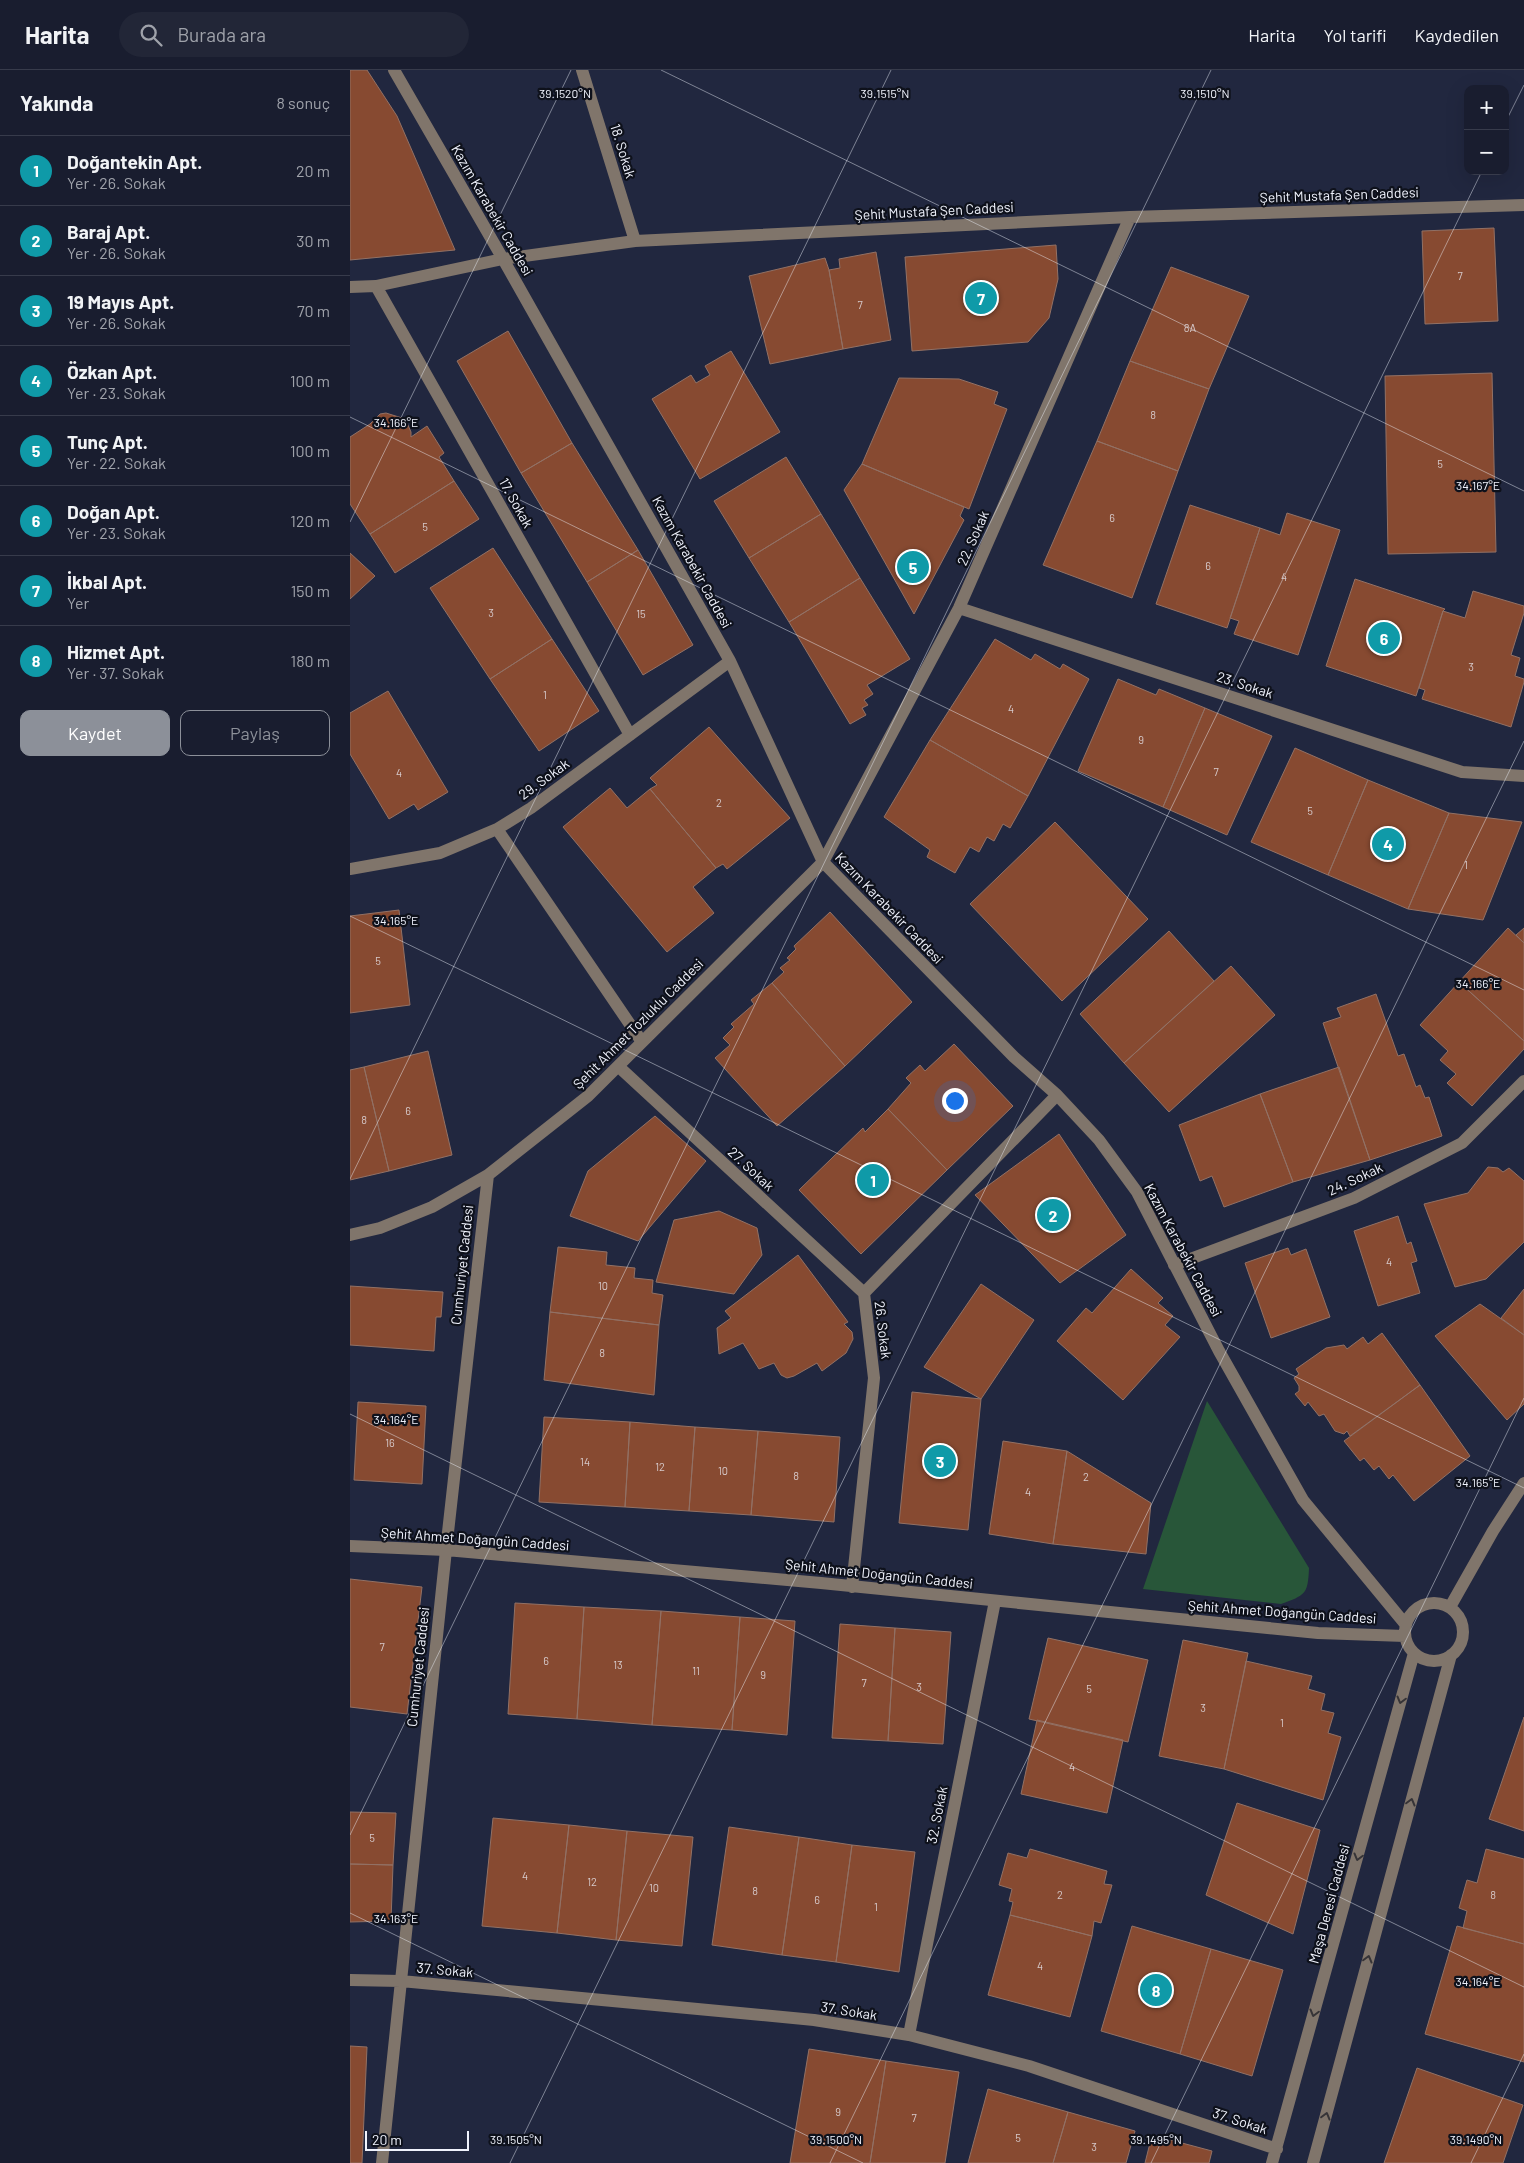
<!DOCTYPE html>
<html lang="tr">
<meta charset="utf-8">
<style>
:root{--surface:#191d2f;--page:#222637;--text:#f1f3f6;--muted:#9fa2aa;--line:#373b4b;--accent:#8c9099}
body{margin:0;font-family:Barlow,sans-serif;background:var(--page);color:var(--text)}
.controls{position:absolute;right:15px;top:15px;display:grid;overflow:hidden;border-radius:10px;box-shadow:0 5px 20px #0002}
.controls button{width:45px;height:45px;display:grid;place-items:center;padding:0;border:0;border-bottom:1px solid var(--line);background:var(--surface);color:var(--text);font:25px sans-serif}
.scale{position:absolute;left:15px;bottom:12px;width:104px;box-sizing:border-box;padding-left:5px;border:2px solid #f0f3fd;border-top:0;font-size:14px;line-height:18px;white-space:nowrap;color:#f0f3fd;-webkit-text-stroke:4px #0e111b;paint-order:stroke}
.you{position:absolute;left:604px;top:1030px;width:18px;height:18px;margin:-12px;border:4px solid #fff;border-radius:50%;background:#1a73e8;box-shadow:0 0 0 8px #1a73e833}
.badge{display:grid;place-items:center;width:32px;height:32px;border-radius:50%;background:var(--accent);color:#fff;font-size:16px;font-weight:700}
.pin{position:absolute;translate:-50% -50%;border:2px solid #fff;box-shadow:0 1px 5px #0006}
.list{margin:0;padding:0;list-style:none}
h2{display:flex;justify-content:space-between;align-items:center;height:65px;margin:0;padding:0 20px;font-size:21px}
h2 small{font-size:16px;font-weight:400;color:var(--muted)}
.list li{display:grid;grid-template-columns:32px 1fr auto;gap:15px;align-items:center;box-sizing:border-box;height:70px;padding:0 20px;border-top:1px solid var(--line)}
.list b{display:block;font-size:19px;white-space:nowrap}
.list p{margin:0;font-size:16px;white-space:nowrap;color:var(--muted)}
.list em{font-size:16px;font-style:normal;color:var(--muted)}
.actions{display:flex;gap:10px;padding:15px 20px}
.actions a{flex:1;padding:11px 0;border:1px solid var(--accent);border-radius:10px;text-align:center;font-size:18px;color:var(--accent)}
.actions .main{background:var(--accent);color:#fff}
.icon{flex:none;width:28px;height:28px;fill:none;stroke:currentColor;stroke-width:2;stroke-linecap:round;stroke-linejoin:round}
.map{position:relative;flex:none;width:1174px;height:2093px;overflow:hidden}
header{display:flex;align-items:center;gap:30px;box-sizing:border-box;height:70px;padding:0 25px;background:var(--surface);border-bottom:1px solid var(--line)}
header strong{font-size:24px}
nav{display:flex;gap:28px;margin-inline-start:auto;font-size:18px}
.search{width:350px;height:45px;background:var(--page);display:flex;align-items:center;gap:12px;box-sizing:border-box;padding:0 18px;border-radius:28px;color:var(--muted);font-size:19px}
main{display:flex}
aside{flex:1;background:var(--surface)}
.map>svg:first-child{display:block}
</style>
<header>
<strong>Harita</strong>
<div class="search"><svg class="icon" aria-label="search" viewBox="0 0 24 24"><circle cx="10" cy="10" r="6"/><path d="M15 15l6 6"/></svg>Burada ara</div>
<nav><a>Harita</a><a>Yol tarifi</a><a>Kaydedilen</a></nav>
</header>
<main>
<aside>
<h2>Yakında<small>8 sonuç</small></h2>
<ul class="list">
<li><span class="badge" style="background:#0f9aa8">1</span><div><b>Doğantekin Apt.</b><p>Yer · 26. Sokak</p></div><em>20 m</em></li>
<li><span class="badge" style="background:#0f9aa8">2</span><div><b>Baraj Apt.</b><p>Yer · 26. Sokak</p></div><em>30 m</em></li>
<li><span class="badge" style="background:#0f9aa8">3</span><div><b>19 Mayıs Apt.</b><p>Yer · 26. Sokak</p></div><em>70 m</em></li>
<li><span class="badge" style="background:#0f9aa8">4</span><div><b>Özkan Apt.</b><p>Yer · 23. Sokak</p></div><em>100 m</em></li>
<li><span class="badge" style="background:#0f9aa8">5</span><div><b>Tunç Apt.</b><p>Yer · 22. Sokak</p></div><em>100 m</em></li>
<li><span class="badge" style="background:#0f9aa8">6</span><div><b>Doğan Apt.</b><p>Yer · 23. Sokak</p></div><em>120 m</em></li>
<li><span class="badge" style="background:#0f9aa8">7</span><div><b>İkbal Apt.</b><p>Yer</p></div><em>150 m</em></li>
<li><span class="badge" style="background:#0f9aa8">8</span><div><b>Hizmet Apt.</b><p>Yer · 37. Sokak</p></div><em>180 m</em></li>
</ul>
<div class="actions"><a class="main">Kaydet</a><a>Paylaş</a></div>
</aside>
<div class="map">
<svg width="1174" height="2093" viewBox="0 0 1174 2093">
<rect width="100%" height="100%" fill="#21273f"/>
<path fill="#285639" d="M857,1331L959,1498C958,1525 955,1525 931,1534L793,1519Z"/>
<path fill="#874a31" stroke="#927165" d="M0,0H17L47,46L105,180L0,190Z
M1144,158L1148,251L1075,254L1072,161Z
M706,175L708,209L699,248L678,272L562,281L555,187Z
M526,182L541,270L493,279L479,200L490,198L489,189Z
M475,188L479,200L493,279L420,294L399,206Z
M821,197L899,226L859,319L780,291Z
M158,261L222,373L171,403L107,291Z
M381,281L430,362L350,409L302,329L341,305L346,313L360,305L355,296Z
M780,291L859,319L828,401L747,371Z
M1142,303L1146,482L1038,484L1035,306Z
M549,308L609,309L648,322L644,334L657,339L619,439L512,394Z
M36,343L52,348L57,353L61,362V367L77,356L94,383L89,387L104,411L20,464L0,434V367L20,354L30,344Z
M747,371L828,401L782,528L693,495Z
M222,373L288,480L237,512L171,403Z
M436,387L471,444L399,488L364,431Z
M512,394L614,437L610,446L614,450L564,544L494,420Z
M104,411L129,449L45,503L20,464Z
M840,435L910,458L877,558L806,534Z
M937,443L990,460L948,585L884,564L889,551L880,548L910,458L930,465Z
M471,444L510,508L439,552L399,488Z
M143,478L202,569L140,609L80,518Z
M288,480L343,575L293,605L237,512Z
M0,483L25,506L0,529Z
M510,508L560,589L517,615L523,624L514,630L518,635L512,638L516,645L500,654L439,552Z
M1005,509L1095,539L1093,541L1066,626L976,596Z
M1123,521L1174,536V543L1161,585L1170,588L1165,606L1174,609V612L1161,657L1072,629L1075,620L1069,618L1093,541L1115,548Z
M202,569L249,641L189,681L140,609Z
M645,569L681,590L685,584L710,599L713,594L739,609L678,726L580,670Z
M768,609L806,625L809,619L855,638L813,737L728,701Z
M38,621L98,722L68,740L64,734L39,749L0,684V643Z
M855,638L922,666L877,765L813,737Z
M359,657L440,748L377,799L373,794L366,798L300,719L307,715L300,708Z
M580,670L678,726L660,758L653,754L644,771L637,767L629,782L620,777L605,803L577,787L580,780L534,747Z
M945,678L1018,710L978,805L901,772Z
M1018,710L1099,743L1058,839L978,805Z
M260,718L277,738L300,719L366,798L343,817L364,843L317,882L213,757Z
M1099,743L1172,752L1133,850L1058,839Z
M705,752L798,849L712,931L620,834Z
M49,840L60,935L0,943V846Z
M480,842L562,932L495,996L422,913L434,902L430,898L440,890L437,888L446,879L444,876Z
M1158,858L1174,873V971L1109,912Z
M1174,858V873L1166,865Z
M819,861L864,911L774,993L730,944Z
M881,896L925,945L819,1042L774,993Z
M1109,912L1174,971V979L1122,1036L1097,1013L1106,1004L1090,990L1098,981L1070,955Z
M422,913L495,996L427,1056L365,988L380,975L373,968L384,957L381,954L404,934L401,930Z
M1026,924L1048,986L1054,984L1066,1017L1070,1015L1075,1028L1079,1027L1092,1066L1020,1090L973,953L991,947L987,938Z
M604,974L663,1036L597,1100L538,1039L561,1013L556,1008L570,995L575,1001Z
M78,981L102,1085L39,1101L14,997Z
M14,997L39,1101L0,1110V1000Z
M989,997L1020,1090L943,1112L910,1024Z
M910,1024L943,1112L874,1137L862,1106L850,1111L829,1055Z
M538,1039L597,1100L511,1184L449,1120L513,1058L515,1062Z
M305,1046L356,1091L288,1171L220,1146L238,1101Z
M709,1064L776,1165L710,1213L625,1125Z
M1138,1097L1148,1098L1153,1102L1159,1098L1174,1111V1172L1136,1209L1105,1217L1074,1134L1118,1123Z
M369,1141L407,1158L412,1185L384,1224L306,1212L324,1150Z
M1048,1146L1057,1174L1061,1172L1067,1191L1061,1193L1070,1223L1028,1236L1004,1161Z
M208,1177L257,1182L256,1195L285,1198L284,1208L303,1210L302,1223L313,1225L309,1255L200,1242Z
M938,1178L941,1185L956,1179L980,1247L921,1268L895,1193Z
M448,1185L498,1252L494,1254L502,1262L503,1269L496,1283L472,1301L467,1293L444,1306L437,1308L431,1305L424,1293L409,1299L393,1273L369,1284L367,1258L381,1248L375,1241Z
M781,1199L813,1228L808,1233L823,1246L815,1255L830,1267L773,1330L707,1271L736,1238L742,1243Z
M631,1214L684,1250L631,1329L574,1297Z
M0,1216L93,1222L91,1247H86L84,1281L0,1275Z
M1174,1219V1265L1151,1248Z
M1130,1234L1174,1265V1334L1157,1350L1085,1266Z
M200,1242L309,1255L304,1325L194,1310Z
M1032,1263L1070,1315L1000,1366L997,1361L994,1364L985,1361L974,1344L969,1346L958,1332L955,1336L945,1324L949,1321V1316L944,1308L949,1304L946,1299L976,1278L994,1275L997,1279L1013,1267L1018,1274Z
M1070,1315L1120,1386L1064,1431L1043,1405L1039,1409L1029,1396L1024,1400L1014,1388L1010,1391L994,1371Z
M562,1322L631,1329L618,1460L549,1453Z
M8,1332L76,1336L72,1414L4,1410Z
M194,1347L280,1352L275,1437L189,1432Z
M280,1352L345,1357L339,1441L275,1437Z
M345,1357L408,1361L401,1445L339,1441Z
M408,1361L490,1367L484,1452L401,1445Z
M653,1371L717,1381L703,1474L639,1464Z
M717,1381L801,1433L796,1484L703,1474Z
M0,1509L72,1517L57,1644L0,1637Z
M165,1533L234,1537L227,1649L158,1644Z
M234,1537L311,1541L302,1655L227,1649Z
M311,1541L390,1547L382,1660L302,1655Z
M390,1547L445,1551L437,1665L382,1660Z
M490,1554L545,1558L538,1671L482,1668Z
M545,1558L601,1562L593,1674L538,1671Z
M698,1568L798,1590L778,1672L679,1649Z
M833,1570L898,1583L874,1699L809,1686Z
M896,1591L962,1606L958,1619L975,1624L971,1640L984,1643L978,1663L991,1667L973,1730L874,1699Z
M1174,1647V1761L1139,1749Z
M687,1650L773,1670L757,1743L671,1724Z
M887,1733L970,1760L943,1864L856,1825Z
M0,1742L46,1743L43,1795L0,1794Z
M143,1748L219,1755L207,1863L132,1856Z
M219,1755L277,1761L266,1870L207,1863Z
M379,1757L449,1767L432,1885L362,1875Z
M277,1761L343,1767L332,1876L266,1870Z
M449,1767L502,1775L486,1892L432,1885Z
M502,1775L565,1782L549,1902L486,1892Z
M680,1779L757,1801L754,1814L762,1815L751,1853L744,1851L742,1866L660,1845L663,1832L659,1831L662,1819L649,1815L658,1783L677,1788Z
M1136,1779L1174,1789V1874L1113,1858L1117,1841L1109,1838L1117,1810L1127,1813Z
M0,1794L43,1795L41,1851L0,1852Z
M660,1845L742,1866L720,1947L638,1925Z
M782,1856L861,1879L830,1984L751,1961Z
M1107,1856L1174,1874V1992L1075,1964Z
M861,1879L933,1900L902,2006L830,1984Z
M0,1976L17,1977L12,2093H0Z
M459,1979L536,1991L520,2093H440Z
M536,1991L609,2002L595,2093H520Z
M1067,1998L1173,2035L1153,2093H1034Z
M638,2019L718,2042L703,2093H618Z
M718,2042L785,2061L776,2093H703Z
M802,2065L862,2081L859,2093H795Z"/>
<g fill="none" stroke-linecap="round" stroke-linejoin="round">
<path stroke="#80756b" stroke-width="12" d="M44,0L153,189L380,591L473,792L664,987L707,1025L749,1070L787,1122L869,1281L953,1430L1056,1555
M232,0L285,171
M26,216L280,665
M0,217L26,216L153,189L285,171L780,147L1174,135
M609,538L1112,702L1174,706
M147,759L292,972
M0,799L90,783L147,759L181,738L380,591
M269,997L514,1223
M0,1165L30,1158L82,1137L138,1105L238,1026L473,792L609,538L780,147
M824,1195L1004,1128L1112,1073L1174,1011
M0,1476L96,1480L471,1513L968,1563L1055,1566
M502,1517L524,1308L514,1223L707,1025
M1055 1562a29 29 0 1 1 58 0a29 29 0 1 1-58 0Z
M1100,1537L1143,1461L1174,1413
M0,1910L51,1911L464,1950L559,1965L679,1996L927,2079
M559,1965L645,1531
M32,2093L96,1480L138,1105
M922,2093L1064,1583
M963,2093L1101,1585"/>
</g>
<defs><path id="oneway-chevron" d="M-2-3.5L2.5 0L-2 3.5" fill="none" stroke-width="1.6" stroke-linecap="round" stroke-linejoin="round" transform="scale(1.25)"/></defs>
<g stroke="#363437">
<use href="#oneway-chevron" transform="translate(1051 1630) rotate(105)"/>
<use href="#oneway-chevron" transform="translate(1061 1732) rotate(-75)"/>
<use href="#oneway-chevron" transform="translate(1008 1787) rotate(105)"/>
<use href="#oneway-chevron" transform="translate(1018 1889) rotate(-75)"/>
<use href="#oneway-chevron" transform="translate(964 1943) rotate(105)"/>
<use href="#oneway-chevron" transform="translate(976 2046) rotate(-75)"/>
</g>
<path fill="none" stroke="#f0f3fd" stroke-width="1" stroke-opacity="0.45" d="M311,0L1174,421M1155,53L1174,15M0,347L1174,920M0,452L221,0M0,846L1174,1418M0,1109L541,0M0,1344L1174,1917M0,1765L861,0M0,1843L513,2093M160,2093L1132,101M480,2093L1174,671M801,2093L1174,1328M1121,2093L1174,1984"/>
<g text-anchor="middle" stroke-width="4.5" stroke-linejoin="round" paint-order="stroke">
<g font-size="11" fill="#d6c9ca">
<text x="1110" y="210">7</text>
<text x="510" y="239">7</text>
<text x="840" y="262">8A</text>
<text x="803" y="349">8</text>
<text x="1090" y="398">5</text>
<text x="762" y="452">6</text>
<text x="75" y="461">5</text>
<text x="858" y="500">6</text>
<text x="934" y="511">4</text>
<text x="141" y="547">3</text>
<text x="291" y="548">15</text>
<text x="1121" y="601">3</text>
<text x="195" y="629">1</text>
<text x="661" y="643">4</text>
<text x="791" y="674">9</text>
<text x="866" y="706">7</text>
<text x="49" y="707">4</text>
<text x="369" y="737">2</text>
<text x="960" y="745">5</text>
<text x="1116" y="799">1</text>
<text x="28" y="895">5</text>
<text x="58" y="1045">6</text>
<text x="14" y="1054">8</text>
<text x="1039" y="1196">4</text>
<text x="253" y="1220">10</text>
<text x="252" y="1287">8</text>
<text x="40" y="1377">16</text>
<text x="235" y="1396">14</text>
<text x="310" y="1401">12</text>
<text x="373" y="1405">10</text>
<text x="446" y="1410">8</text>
<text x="736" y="1411">2</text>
<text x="678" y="1426">4</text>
<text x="32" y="1581">7</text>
<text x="196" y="1595">6</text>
<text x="268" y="1599">13</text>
<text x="346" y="1605">11</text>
<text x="413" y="1609">9</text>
<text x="514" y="1617">7</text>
<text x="569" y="1621">3</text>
<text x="739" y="1623">5</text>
<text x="853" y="1642">3</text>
<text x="932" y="1657">1</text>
<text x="722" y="1701">4</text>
<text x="22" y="1772">5</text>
<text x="175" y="1810">4</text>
<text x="242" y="1816">12</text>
<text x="304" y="1822">10</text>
<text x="405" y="1825">8</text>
<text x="710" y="1829">2</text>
<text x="1143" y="1829">8</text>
<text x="467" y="1834">6</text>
<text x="526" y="1841">1</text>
<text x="690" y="1900">4</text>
<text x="488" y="2046">9</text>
<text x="564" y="2052">7</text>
<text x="668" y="2072">5</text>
<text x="744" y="2081">3</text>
</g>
<g font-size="14" fill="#f0f3fd" stroke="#0e111b">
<text transform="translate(273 81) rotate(73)" y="5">18. Sokak</text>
<text transform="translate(989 125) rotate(-2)" y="5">Şehit Mustafa Şen Caddesi</text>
<text transform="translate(142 140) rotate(60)" y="5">Kazım Karabekir Caddesi</text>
<text transform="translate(584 141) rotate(-3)" y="5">Şehit Mustafa Şen Caddesi</text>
<text transform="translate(166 433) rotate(61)" y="5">17. Sokak</text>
<text transform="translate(623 468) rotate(-66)" y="5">22. Sokak</text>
<text transform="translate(342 492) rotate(61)" y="5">Kazım Karabekir Caddesi</text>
<text transform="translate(895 615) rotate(18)" y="5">23. Sokak</text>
<text transform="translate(194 709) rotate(-36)" y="5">29. Sokak</text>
<text transform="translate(539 838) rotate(46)" y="5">Kazım Karabekir Caddesi</text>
<text transform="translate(288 954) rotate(-45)" y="5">Şehit Ahmet Tozluklu Caddesi</text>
<text transform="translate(401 1099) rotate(43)" y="5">27. Sokak</text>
<text transform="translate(1005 1109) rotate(-25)" y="5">24. Sokak</text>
<text transform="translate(833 1180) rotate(62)" y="5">Kazım Karabekir Caddesi</text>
<text transform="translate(112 1195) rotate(-84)" y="5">Cumhuriyet Caddesi</text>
<text transform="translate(533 1260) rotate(83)" y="5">26. Sokak</text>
<text transform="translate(125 1469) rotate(4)" y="5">Şehit Ahmet Doğangün Caddesi</text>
<text transform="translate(529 1504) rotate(6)" y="5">Şehit Ahmet Doğangün Caddesi</text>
<text transform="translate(932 1542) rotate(4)" y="5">Şehit Ahmet Doğangün Caddesi</text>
<text transform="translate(68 1597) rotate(-84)" y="5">Cumhuriyet Caddesi</text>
<text transform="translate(587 1745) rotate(-79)" y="5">32. Sokak</text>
<text transform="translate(979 1834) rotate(-75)" y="5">Maşa Deresi Caddesi</text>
<text transform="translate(95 1900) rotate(5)" y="5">37. Sokak</text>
<text transform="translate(499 1941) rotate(9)" y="5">37. Sokak</text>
<text transform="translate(890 2051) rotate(18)" y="5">37. Sokak</text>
</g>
</g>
<g font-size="12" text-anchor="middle" fill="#f0f3fd" stroke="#0e111b" stroke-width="4.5" stroke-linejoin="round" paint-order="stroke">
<text x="215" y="28">39.1520°N</text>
<text x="535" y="28">39.1515°N</text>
<text x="855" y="28">39.1510°N</text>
<text x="46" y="357">34.166°E</text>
<text x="1128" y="420">34.167°E</text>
<text x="46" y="855">34.165°E</text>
<text x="1128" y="918">34.166°E</text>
<text x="46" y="1354">34.164°E</text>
<text x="1128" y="1417">34.165°E</text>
<text x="46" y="1853">34.163°E</text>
<text x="1128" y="1916">34.164°E</text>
<text x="166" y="2074">39.1505°N</text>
<text x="486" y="2074">39.1500°N</text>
<text x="806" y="2074">39.1495°N</text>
<text x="1126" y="2074">39.1490°N</text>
</g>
</svg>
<div class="controls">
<button>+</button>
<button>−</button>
</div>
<div class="scale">20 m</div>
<div class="you"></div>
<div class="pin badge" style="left:523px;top:1110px;background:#0f9aa8">1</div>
<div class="pin badge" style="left:703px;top:1145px;background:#0f9aa8">2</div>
<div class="pin badge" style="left:590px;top:1391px;background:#0f9aa8">3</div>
<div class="pin badge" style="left:1038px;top:774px;background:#0f9aa8">4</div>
<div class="pin badge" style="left:563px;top:497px;background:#0f9aa8">5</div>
<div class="pin badge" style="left:1034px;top:568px;background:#0f9aa8">6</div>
<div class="pin badge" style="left:631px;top:228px;background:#0f9aa8">7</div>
<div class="pin badge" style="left:806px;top:1920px;background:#0f9aa8">8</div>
</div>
</main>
